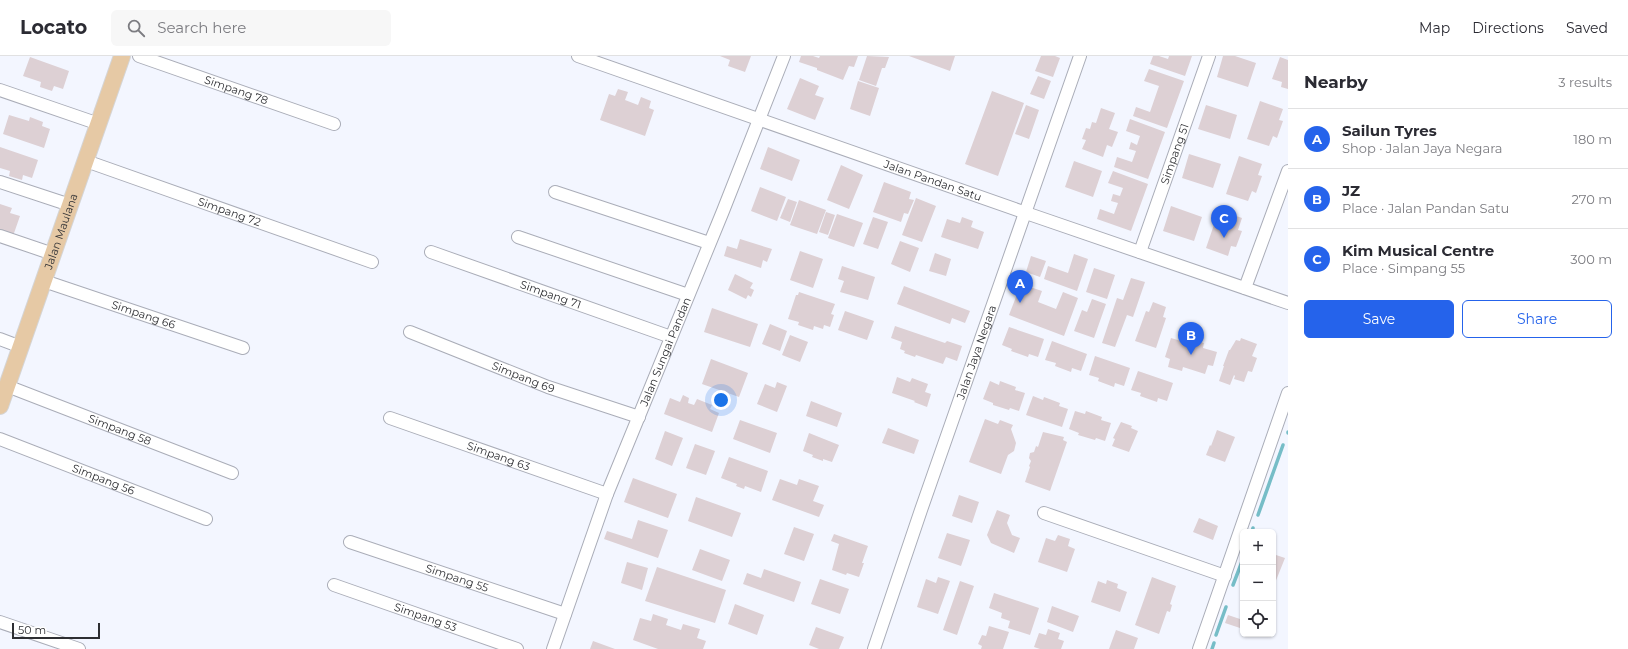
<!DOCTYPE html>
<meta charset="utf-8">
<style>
:root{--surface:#fff;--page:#f7f7f7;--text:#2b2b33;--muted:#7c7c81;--line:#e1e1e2;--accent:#2563eb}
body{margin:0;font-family:Montserrat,sans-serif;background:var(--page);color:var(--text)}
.controls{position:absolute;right:12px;bottom:12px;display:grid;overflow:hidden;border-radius:6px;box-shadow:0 1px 3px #0004}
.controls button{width:36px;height:36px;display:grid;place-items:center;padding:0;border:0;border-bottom:1px solid var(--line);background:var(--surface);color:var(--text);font:20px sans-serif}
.scale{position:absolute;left:12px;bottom:10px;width:88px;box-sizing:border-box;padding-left:4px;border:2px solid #2d2e32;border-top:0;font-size:11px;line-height:14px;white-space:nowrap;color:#2d2e32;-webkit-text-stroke:3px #fff;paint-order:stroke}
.you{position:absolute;left:721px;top:344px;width:14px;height:14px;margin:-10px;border:3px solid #fff;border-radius:50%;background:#1a73e8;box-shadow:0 0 0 6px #1a73e833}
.badge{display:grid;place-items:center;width:26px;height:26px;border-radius:50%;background:var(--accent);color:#fff;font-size:13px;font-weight:700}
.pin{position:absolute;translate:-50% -33px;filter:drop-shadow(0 1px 2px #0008)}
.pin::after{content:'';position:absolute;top:21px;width:14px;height:12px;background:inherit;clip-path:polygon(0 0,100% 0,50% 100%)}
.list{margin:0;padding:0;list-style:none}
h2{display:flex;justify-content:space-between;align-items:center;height:52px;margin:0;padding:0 16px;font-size:17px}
h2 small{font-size:13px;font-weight:400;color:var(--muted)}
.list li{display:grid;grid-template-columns:26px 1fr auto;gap:12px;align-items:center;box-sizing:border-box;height:60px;padding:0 16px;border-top:1px solid var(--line)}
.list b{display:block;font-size:15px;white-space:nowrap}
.list p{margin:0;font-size:13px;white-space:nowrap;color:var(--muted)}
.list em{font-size:13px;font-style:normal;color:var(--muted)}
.actions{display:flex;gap:8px;padding:12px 16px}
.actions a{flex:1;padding:9px 0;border:1px solid var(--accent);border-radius:6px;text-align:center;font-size:14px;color:var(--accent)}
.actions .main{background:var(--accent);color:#fff}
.icon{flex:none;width:22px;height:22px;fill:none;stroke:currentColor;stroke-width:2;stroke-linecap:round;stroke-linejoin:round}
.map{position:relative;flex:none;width:1288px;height:593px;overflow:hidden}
header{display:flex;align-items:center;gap:24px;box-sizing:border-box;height:56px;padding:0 20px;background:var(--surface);border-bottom:1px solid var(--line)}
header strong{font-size:19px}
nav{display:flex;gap:22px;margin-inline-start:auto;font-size:14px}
.search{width:280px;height:36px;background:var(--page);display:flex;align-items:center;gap:10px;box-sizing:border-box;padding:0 14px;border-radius:6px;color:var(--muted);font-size:15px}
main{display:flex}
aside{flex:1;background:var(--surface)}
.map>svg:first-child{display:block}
</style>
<header>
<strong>Locato</strong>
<div class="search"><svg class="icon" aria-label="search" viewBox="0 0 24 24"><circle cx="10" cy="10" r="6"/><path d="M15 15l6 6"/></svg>Search here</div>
<nav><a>Map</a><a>Directions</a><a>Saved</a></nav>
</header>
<main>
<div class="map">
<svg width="1288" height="593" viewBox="0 0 1288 593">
<rect width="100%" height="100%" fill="#f3f6ff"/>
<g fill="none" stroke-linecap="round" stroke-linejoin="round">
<path stroke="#76bdc7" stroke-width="3.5" d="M1288,377V376
M1258,459L1283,389
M1252,476L1253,472
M1233,529L1243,503
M1216,579L1226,551
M1212,593L1214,587"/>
</g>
<path fill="#ddd0d4" d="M720,0H751L745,16L728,10L730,4Z
M801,0H813L819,2L820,0H858L854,11L849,10L843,24L817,14V12L799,6Z
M867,0L889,1L885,12H882L876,30L859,24Z
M909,0H955L950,15Z
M1041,0H1055L1060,2L1053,21L1035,15Z
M1153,0H1159L1168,3L1169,0H1192L1185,20L1150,8Z
M1223,0H1235L1256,7L1248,31L1217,21Z
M30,1L69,15L63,33L54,30L52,35L40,31L41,26L23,20Z
M1280,1L1288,4V33L1281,31L1282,26L1272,23Z
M1149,13L1184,25L1167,72L1133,60L1136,51L1150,56L1159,30L1144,25Z
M1038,20L1051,25L1044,43L1030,38Z
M800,22L819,30L815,39L824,42L815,64L787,53Z
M858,25L879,32L870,60L850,53Z
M618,33L628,36L625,44L638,49L641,41L651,45L649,52L654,54L645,80L600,64L609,38L615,40Z
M992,35L1024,47L998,120L965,108Z
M1260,45L1283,53L1279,64L1283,65L1277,82L1273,80L1269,90L1247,83Z
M1026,49L1039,54L1029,83L1015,78Z
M1206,49L1237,59L1230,83L1198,73Z
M1101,52L1115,57L1109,73L1118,76L1112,91L1107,89L1103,101L1082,93L1086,84L1082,83L1086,72L1090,73L1092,66L1096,67Z
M9,59L29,65L30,61L43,66L42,70L50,73L44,92L3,78Z
M1130,63L1165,76L1148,123L1114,111L1117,101L1132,106L1136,95L1129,93L1131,86L1137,89L1140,80L1126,75Z
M0,91L38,104L32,122L23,119L22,124L9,120L10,115L0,112Z
M768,91L800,104L792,125L760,113Z
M1189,98L1221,108L1213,132L1182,122Z
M1239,100L1262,108L1258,119L1262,120L1256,137L1252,135L1248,145L1226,138Z
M1074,105L1102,115L1093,141L1065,131Z
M841,109L863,119L849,153L827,144Z
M1113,115L1148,128L1131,175L1097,163L1100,153L1114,158L1118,147L1111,145L1113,138L1120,140L1123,132L1108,127Z
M884,126L911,136L909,143L914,144L908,158L904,157L901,166L873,156Z
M760,131L786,141L777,165L751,155Z
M916,142L936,150L922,186L902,179Z
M788,143L797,146L790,166L780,162Z
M799,144L826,154L817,178L790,169Z
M0,148L12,152L10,157L20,160L13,180L0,176Z
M1171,150L1202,161L1194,185L1163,175Z
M1219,154L1242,162L1238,174L1242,175L1236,191L1231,190L1228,200L1206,192Z
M826,156L835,159L828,179L819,176Z
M837,158L863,167L854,191L828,182Z
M873,161L888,166L878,193L863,188Z
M962,161L973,165L971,171L984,176L978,193L941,181L947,163L960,167Z
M740,183L772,193L767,206L763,204L761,212L724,200L727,190L737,193Z
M900,185L919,192L910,216L891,208Z
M800,195L823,203L813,232L790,224Z
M935,197L951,203L946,220L929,215Z
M1074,198L1088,203L1077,235L1044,223L1048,210L1068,217Z
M1031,200L1046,205L1040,221L1026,216Z
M842,210L875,221L868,244L840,236L844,225L838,223Z
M1094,212L1115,219L1107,243L1086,236Z
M735,218L753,227L750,232L754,234L751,241L748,239L746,243L728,234Z
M1131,222L1145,226L1133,261L1127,259L1115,291L1102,287L1117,242L1123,244Z
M1021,228L1042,235L1038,246L1056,253L1063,236L1078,242L1064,280L1009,259Z
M904,230L970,255L965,267L952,262L950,268L897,248Z
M799,236L835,248L831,258L834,259L830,271L824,269L823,273L814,270L813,274L798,269L799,266L788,263L796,239H798Z
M1092,243L1106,248L1094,282L1074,275L1082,254L1087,256Z
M1153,246L1166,251L1163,261L1166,262L1156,292L1135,285L1146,255L1149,256Z
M712,252L758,268L750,291L704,276Z
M845,255L874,265L867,284L838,274Z
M770,268L787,275L780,295L762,288Z
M895,270L945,287L947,285L962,290L957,305L946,301L943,308L916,299L915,301L904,297L905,295L900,293L902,286L891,282Z
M1009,271L1044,283L1038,301L1029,298L1028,301L1011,295L1012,293L1002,289Z
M790,279L808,286L800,306L782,299Z
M1171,282L1191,288L1193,284L1204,287L1203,292L1217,296L1213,310L1208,309L1205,318L1183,311L1182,315L1168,311L1170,303L1165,301Z
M1241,282L1257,288L1252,300L1257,302L1252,316L1248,315L1244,326L1234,323L1235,320L1234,319L1230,329L1219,325L1224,310H1223L1229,294H1230L1236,284L1240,285Z
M1052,285L1087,298L1081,315L1072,312L1071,316L1055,310L1056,307L1045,304Z
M1095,300L1130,312L1124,330L1115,327L1114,331L1098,325L1099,322L1089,319Z
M711,303L748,317L739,341L702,328Z
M1138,315L1173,327L1167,345L1158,342L1157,346L1140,340L1141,337L1131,334Z
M897,321L910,326L912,322L928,328L925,336L931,338L927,351L914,346L915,345L892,337Z
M990,325L999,329L1000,325L1016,331L1015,334L1025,337L1019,355L1010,352L1009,354L993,349V347L983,343Z
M777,326L787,330L777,356L757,348L765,328L775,332Z
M683,339L689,342L688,347L694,349L697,343L712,349L710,353L719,357L712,376L664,358L670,342L680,346Z
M1033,340L1043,344L1044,341L1060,347L1059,350L1068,353L1062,371L1026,359Z
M811,345L842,357L837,371L806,360Z
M1075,355L1085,358L1086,355L1102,361L1101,364L1111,367L1105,385L1096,382L1095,384L1078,379L1079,377L1069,373Z
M985,363L998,368L1000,364L1013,369L1011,373L1016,387L1014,395L1008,399L1001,418L969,406Z
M740,364L777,377L770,397L733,383Z
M1121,366L1132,370L1131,372L1138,375L1129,396L1112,390L1115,383L1113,382Z
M888,372L919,384L914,398L882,387Z
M1217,374L1235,381L1225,406L1206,399L1210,389L1211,390Z
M665,375L683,382L672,410L655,403Z
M1043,376L1064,381L1063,384L1067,386L1050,435L1025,426L1030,411L1029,410L1031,405L1029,402L1030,397L1034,396L1036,390L1038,391Z
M809,377L839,389L832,406L823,403V405L812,401L813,399L803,395Z
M695,388L715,395L706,419L686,412Z
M729,401L768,415L761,436L745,430L744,433L736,430L737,428L721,422Z
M633,422L677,438L668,462L624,446Z
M780,423L797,429L799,423L819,430L813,445L824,449L819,461L772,444Z
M959,439L979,446L972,467L952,460Z
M696,441L741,457L732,481L688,465Z
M997,454L1010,459L1007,467L1012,479L1020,482L1014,497L991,487L987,479Z
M1199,462L1218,470L1213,484L1193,476Z
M638,464L668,474L658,502L604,483L607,475L632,483Z
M794,471L814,478L804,505L784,498Z
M947,477L970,484L961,510L938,502Z
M834,478L868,490L862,507H864L859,521L847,517L846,519L832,514L839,488L831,485Z
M1058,479L1070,483L1068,490L1075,493L1067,516L1038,506L1046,482L1055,485Z
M700,493L730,504L722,525L692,514Z
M1273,498L1285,502L1273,532Z
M627,506L648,512L642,534L621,527Z
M657,511L726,534L715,567L645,545Z
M764,513L801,526L794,546L743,528L747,517L761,522Z
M938,521L950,525L938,558L917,551L926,523L936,527Z
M1152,521L1176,530L1170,548L1172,549L1170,556L1167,555L1159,578L1135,569Z
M820,523L849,533L840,558L811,548Z
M1107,524L1118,528L1117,532L1127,536L1120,556L1091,546L1098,525L1106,528Z
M960,525L974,530L957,579L943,574Z
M994,537L1039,552L1030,579L1008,572L1010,565L1001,562L1002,557L989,552Z
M735,548L764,559L757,579L728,568Z
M1052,550L1079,560L1073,576L1047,566Z
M653,558L668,563L666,569L681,574L683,568L700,573L697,582L706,585L703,593H658L633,584L640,562L651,565Z
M1228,559L1243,564V569H1242L1240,572L1225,567Z
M989,570L1009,576L1003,593H981L982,590L978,588L982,579L986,580Z
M816,571L844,581L839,593H819L809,589Z
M1048,573L1060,577L1058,583L1064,585L1061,593H1040L1034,591L1039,577L1046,579Z
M1116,574L1138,582L1134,593H1109Z
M593,585L615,593H590Z"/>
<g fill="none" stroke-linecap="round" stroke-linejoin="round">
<defs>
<g id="minor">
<path id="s1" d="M139,0L334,68"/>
<path id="s2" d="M578,0L1026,157L1288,247"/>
<path d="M0,34L99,68"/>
<path id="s3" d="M86,105L372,206"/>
<path d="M0,126L70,149"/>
<path d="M555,136L709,187"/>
<path d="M0,180L53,198"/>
<path d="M518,181L688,239"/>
<path id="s4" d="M431,196L671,281"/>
<path id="s5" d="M1140,196L1209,0"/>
<path id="s6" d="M44,225L243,292"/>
<path d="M1245,232L1288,115"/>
<path id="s7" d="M410,276L548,331L639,361"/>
<path d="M0,283L21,291"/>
<path id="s8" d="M7,330L232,417"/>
<path id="s9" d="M390,362L607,438"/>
<path id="s10" d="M0,383L206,463"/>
<path d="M1044,457L1225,520"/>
<path id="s11" d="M350,486L565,558"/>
<path id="s12" d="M334,529L517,593"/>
<path d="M0,566L79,593"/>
<path id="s13" d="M553,593L607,438L723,155L784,0"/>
<path id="s14" d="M874,593L921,454L1080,0"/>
<path d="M1199,593L1288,337"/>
</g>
<g id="major">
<path id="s15" d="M0,350L122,0"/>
</g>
</defs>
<use href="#minor" stroke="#aaadb8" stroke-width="14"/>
<use href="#major" stroke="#d5d5d6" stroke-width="18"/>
<use href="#minor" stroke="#fff" stroke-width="12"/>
<use href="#major" stroke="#e6c9a5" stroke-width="16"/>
</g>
<g text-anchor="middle" stroke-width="3" stroke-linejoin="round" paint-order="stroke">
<g font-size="11" fill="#2d2e32" stroke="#fff">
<text dy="4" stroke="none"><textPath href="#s1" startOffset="103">Simpang 78</textPath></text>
<text dy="4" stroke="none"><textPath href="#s5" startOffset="104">Simpang 51</textPath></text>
<text dy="4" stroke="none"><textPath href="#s2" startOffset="376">Jalan Pandan Satu</textPath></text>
<text dy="4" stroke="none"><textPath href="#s3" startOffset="152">Simpang 72</textPath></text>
<text dy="4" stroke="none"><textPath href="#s15" startOffset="185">Jalan Maulana</textPath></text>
<text dy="4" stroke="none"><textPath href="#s4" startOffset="127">Simpang 71</textPath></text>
<text dy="4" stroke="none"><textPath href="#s6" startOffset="105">Simpang 66</textPath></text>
<text dy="4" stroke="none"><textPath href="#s13" startOffset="318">Jalan Sungai Pandan</textPath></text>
<text dy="4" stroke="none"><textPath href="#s14" startOffset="314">Jalan Jaya Negara</textPath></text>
<text dy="4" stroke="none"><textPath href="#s7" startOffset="122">Simpang 69</textPath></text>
<text dy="4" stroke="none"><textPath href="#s8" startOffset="121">Simpang 58</textPath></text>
<text dy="4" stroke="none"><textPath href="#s9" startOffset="115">Simpang 63</textPath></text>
<text dy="4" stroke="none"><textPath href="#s10" startOffset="111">Simpang 56</textPath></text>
<text dy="4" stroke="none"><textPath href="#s11" startOffset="113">Simpang 55</textPath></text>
<text dy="4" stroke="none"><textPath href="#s12" startOffset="97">Simpang 53</textPath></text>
</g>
</g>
</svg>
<div class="controls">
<button>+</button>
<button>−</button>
<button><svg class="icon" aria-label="locate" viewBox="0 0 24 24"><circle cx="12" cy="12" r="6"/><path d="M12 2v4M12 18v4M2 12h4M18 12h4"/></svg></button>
</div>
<div class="scale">50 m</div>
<div class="you"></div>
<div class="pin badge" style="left:1020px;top:247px">A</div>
<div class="pin badge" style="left:1191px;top:299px">B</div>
<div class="pin badge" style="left:1224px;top:182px">C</div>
</div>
<aside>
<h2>Nearby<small>3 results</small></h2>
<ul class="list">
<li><span class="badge">A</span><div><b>Sailun Tyres</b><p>Shop · Jalan Jaya Negara</p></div><em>180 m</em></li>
<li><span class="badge">B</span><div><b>JZ</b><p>Place · Jalan Pandan Satu</p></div><em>270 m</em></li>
<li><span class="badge">C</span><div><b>Kim Musical Centre</b><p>Place · Simpang 55</p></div><em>300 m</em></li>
</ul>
<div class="actions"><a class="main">Save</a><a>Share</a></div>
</aside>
</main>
